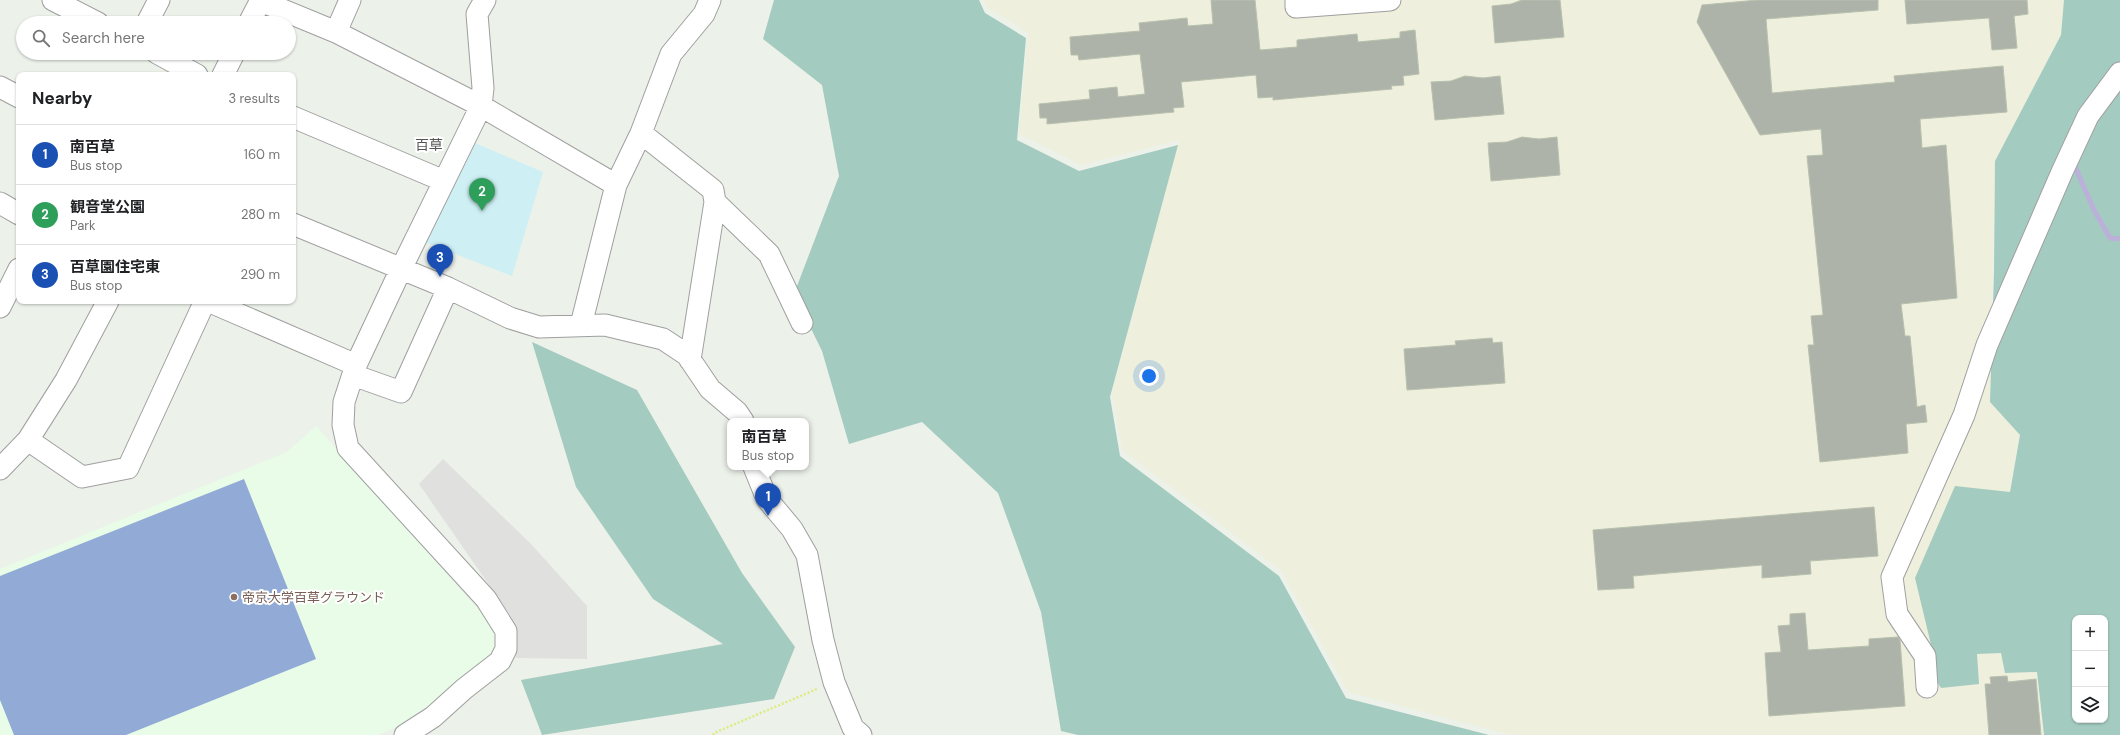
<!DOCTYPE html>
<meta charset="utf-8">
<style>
:root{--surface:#fff;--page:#f6f6f6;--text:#202124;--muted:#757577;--line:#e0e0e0;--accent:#db2777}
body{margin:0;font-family:"DM Sans","Noto Sans JP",sans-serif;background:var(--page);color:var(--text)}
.controls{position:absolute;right:12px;bottom:12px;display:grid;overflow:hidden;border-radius:8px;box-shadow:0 1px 3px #0004}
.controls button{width:36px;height:36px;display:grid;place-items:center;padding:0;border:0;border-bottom:1px solid var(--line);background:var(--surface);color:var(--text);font:20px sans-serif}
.you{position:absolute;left:1149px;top:376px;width:14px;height:14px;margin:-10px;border:3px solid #fff;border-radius:50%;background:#1a73e8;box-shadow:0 0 0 6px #1a73e833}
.badge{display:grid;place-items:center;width:26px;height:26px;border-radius:50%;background:var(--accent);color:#fff;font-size:13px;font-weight:700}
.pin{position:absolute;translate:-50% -33px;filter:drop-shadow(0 1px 2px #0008)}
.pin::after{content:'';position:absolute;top:21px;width:14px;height:12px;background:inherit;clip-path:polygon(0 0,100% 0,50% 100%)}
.popup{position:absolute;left:727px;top:418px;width:82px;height:52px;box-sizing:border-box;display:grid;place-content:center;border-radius:8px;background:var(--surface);filter:drop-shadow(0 1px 3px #0005);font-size:13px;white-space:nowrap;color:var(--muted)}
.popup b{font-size:15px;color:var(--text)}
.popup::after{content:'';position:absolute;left:50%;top:100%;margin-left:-8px;border:8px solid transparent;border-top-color:var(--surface)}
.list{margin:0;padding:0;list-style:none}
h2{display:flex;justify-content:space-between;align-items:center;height:52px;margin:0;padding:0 16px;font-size:17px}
h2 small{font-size:13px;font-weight:400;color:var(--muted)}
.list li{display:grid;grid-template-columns:26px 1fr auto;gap:12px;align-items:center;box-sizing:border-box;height:60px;padding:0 16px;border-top:1px solid var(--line)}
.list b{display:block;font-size:15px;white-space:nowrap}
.list p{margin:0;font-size:13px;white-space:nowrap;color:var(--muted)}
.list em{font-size:13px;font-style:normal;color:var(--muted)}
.icon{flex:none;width:22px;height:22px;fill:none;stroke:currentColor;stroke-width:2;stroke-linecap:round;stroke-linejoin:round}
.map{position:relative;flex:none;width:2120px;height:735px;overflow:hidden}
.search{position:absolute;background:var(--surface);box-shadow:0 1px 3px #0004;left:16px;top:16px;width:280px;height:44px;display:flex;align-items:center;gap:10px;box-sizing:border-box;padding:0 14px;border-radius:22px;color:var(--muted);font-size:15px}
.panel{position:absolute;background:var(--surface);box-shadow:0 1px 3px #0004;left:16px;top:72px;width:280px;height:232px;border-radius:8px}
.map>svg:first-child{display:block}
</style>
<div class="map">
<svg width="2120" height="735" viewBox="0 0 2120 735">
<rect width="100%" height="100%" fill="#ecf1ea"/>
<path fill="#e0e0df" d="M443,459L531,544L587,606V659L516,658L512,618L419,484Z"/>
<path fill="#eeefdc" d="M983,0H2064L2061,35L1995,161L1990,402L2020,435L1977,654L2002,653L2037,672L2044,735H1511L1348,692L1281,570L1122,450L1112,392L1179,140L1081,165L1019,134L1028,32L986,7Z"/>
<path fill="#e8fce8" d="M316,426L493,626L495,652L413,720L378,735H0V569L287,452Z"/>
<path fill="#a4cbc0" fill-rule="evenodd" d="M774,0H979L985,13L1026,38L1017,140L1079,171L1178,145L1110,397L1120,456L1279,576L1346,698L1489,735H1078L1061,731L1041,612L998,493L922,422L849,444L822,351L794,294L839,176L822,85L763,39Z
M2064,0H2120V735H2044L2037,672L2005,673L2001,653L1977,654L1979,684L1941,688L1936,680L1933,653L1915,578L1955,486L2010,492L2020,435L1990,402L1994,272L1995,161L2061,35ZM2075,618H2105V720H2075Z
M532,342L637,390L742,573L795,647L774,699L542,735L521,680L723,644L653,599L576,487Z"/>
<path fill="#cef0f4" d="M468,140L543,172L512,276L419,240Z"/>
<path fill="#92abd6" d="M244,479L316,659L126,735H14L0,700V576Z"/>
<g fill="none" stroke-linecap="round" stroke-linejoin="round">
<path stroke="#bab0d9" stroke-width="5" d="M2073,162L2094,210L2110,238L2120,239"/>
</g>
<path fill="#aeb3a9" stroke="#b8c1ae" d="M1211,0H1255L1260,50L1297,47V40L1357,34L1358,42L1400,38V32L1415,30L1419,74L1403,76L1404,85L1391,86L1392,89L1273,100V97L1258,98L1256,75L1181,82L1184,107L1173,108L1174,112L1047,124V118H1040L1039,104L1090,99L1089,90L1117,87L1118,97L1145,94L1140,54L1079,60L1078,55H1071L1070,37L1140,31L1139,23L1187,18L1188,26L1213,24Z
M1522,0H1560L1564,37L1495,43L1492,6L1511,4Z
M1758,0H1878V10L1766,19L1772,93L1895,82L1894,76L2003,66L2007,112L1920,119L1922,148L1946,145L1957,298L1901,304L1905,336H1910L1917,407L1925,405L1927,422L1906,424L1908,453L1820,462L1808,345H1814L1811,316L1823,315L1807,156L1823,155L1821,129L1760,135L1697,22L1702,5Z
M1905,0H2027L2028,14L2014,16L2017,48L1992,50L1989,18L1907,24Z
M1465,76L1483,78L1500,76L1504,114L1435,120L1431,82L1451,81Z
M1522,137L1539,139L1557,137L1560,175L1491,181L1488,143L1507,142Z
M1492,338L1493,343L1502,342L1505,383L1407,390L1404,349L1456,345L1455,341Z
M1874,507L1878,556L1810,561L1811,574L1762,578V565L1633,576L1634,588L1598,590L1593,530Z
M1805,613L1808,650L1869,646V639L1898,637L1900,640L1905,706L1769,716L1765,653L1781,652L1778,626L1790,625V614Z
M2007,676L2008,682L2036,679L2041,735H1989L1985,684H1991L1990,677Z"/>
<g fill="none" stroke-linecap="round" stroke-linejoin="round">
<defs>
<path id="minor" d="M53,0L98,23
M1296,0V7L1390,0
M261,1L336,32L481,106L616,185
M147,23L159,0
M249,23L261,0
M336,32L350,0
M157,53L197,75
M223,75L234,53
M0,87L19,97
M293,117L444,181
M641,133L713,190L715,202L690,360
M715,202L769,254L802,323
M0,203L19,214
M293,224L448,288L510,318L539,327L605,325L663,339L687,355L710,389L737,412L743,421
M208,301L356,365
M0,307L19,269
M581,325L616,185L641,133L671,54L704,14L710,0
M353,375L401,392L448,288
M28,440L82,477L128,468L205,301
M754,467L767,499L792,529L807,555L823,640L834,682L853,728L861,735
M0,469L28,440L66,380L108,301
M1927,687L1925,656L1897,614L1892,577L1964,415L1987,345L2062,172L2088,116L2120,73
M405,735L433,717L464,689L500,661L506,649V631L486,599L348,448L343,425L344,402L356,365L401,269L481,106L483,88L477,14L485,0"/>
</defs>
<use href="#minor" stroke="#9f9f9f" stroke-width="23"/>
<path stroke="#deeb81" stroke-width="2.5" stroke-dasharray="2 2" stroke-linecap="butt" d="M713,735L714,733L817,689"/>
<use href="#minor" stroke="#fff" stroke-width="21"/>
</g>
<circle fill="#8d6e63" stroke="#fff" stroke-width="1.5" cx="234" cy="597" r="4"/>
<g text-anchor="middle" stroke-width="4" stroke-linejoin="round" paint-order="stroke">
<g font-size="13" fill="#785e54" stroke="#fff" text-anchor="start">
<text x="242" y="602">帝京大学百草グラウンド</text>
</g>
<g font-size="14" fill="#555" stroke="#fff">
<text x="429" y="150">百草</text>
</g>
</g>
</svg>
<div class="controls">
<button>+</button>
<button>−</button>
<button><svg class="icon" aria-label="layers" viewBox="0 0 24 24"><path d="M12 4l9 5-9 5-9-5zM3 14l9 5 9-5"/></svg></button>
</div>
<div class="you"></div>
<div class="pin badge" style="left:768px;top:516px;background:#1a4fb4">1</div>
<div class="popup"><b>南百草</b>Bus stop</div>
<div class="pin badge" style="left:482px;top:211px;background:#2e9e5b">2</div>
<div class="pin badge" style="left:440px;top:277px;background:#1a4fb4">3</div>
<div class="search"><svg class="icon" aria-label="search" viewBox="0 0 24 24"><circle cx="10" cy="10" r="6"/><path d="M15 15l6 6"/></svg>Search here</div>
<section class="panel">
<h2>Nearby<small>3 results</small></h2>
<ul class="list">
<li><span class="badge" style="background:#1a4fb4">1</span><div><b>南百草</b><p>Bus stop</p></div><em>160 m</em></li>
<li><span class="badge" style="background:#2e9e5b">2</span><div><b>観音堂公園</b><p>Park</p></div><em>280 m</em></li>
<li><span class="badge" style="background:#1a4fb4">3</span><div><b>百草園住宅東</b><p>Bus stop</p></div><em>290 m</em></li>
</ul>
</section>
</div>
